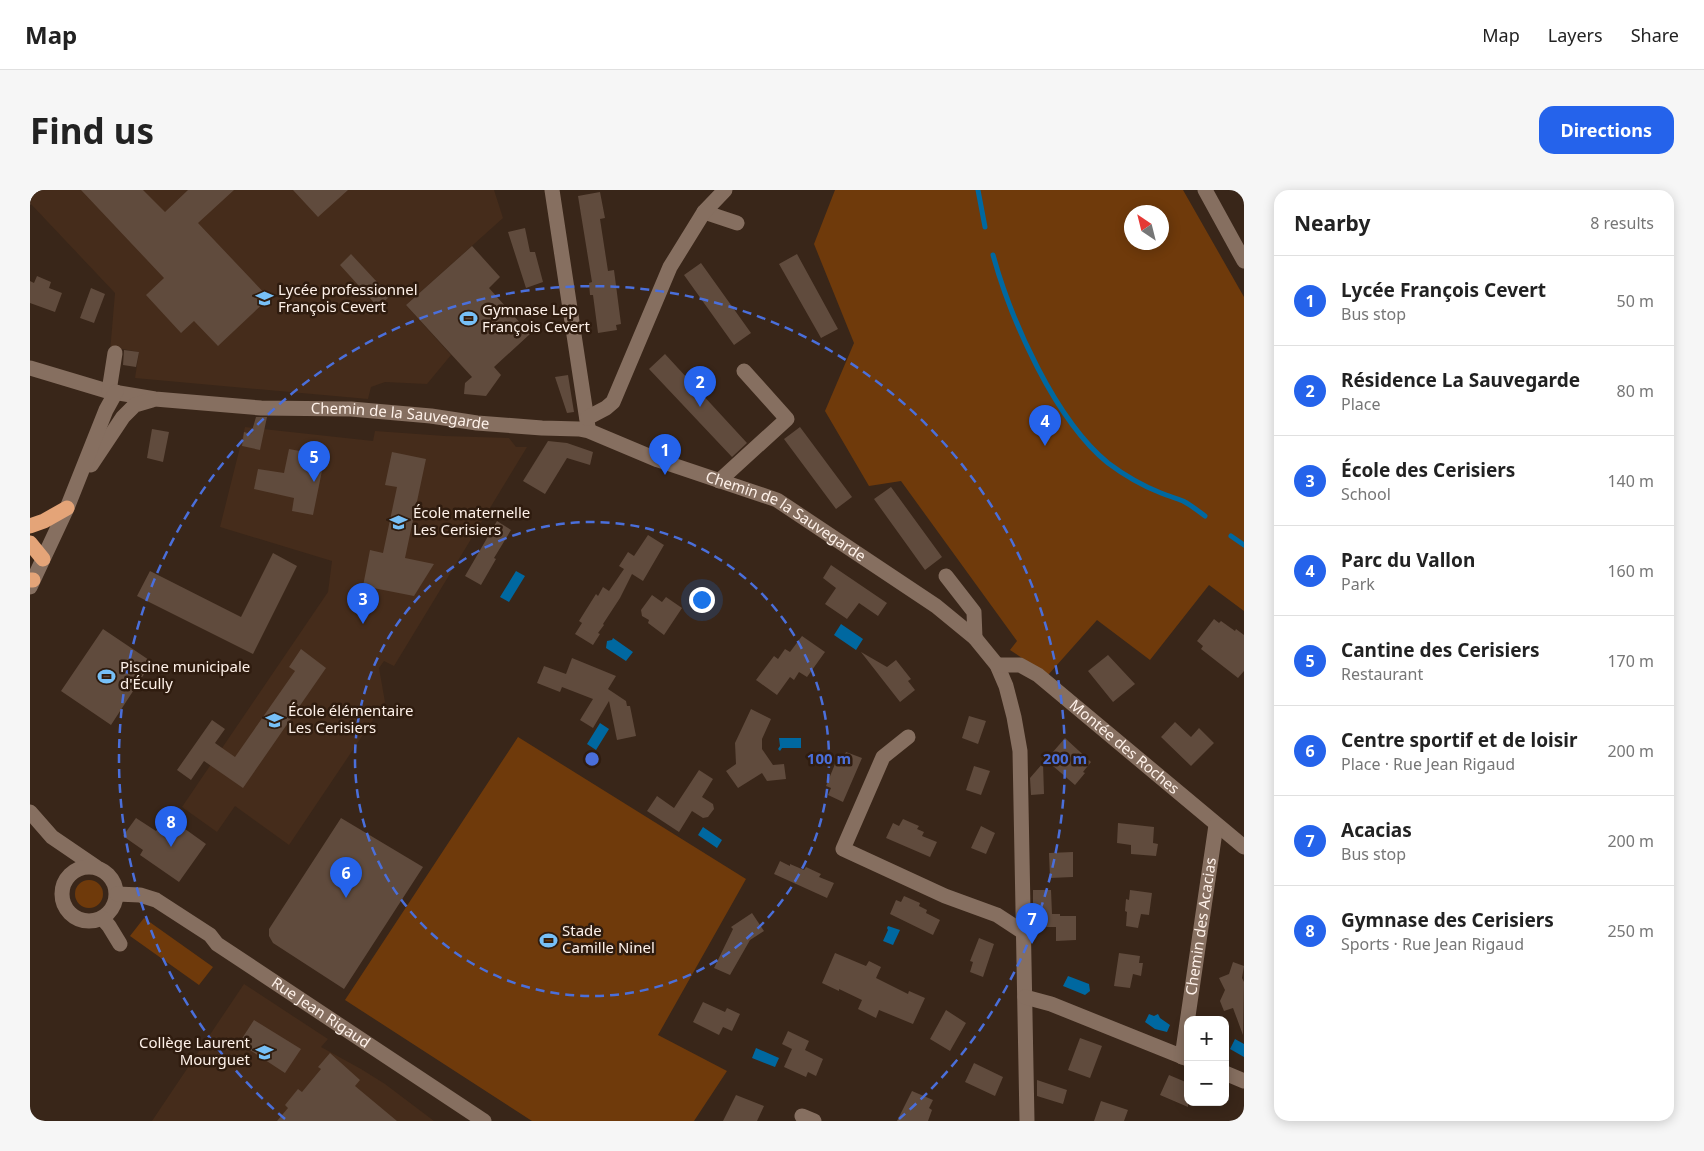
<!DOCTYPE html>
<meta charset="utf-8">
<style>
:root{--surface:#fff;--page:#f6f6f6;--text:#222;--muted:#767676;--line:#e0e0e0;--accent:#2563eb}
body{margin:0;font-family:"Noto Sans",sans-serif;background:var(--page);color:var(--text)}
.controls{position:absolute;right:15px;bottom:15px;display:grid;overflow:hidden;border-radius:10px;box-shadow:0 2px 12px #0003}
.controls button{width:45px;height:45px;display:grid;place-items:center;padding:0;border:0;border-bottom:1px solid var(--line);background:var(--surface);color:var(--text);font:25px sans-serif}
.compass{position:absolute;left:1094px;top:15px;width:45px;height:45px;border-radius:50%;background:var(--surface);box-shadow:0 2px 12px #0003;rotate:325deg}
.you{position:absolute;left:671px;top:409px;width:18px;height:18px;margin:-12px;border:4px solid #fff;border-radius:50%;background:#1a73e8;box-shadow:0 0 0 8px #1a73e833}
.badge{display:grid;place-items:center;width:32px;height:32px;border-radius:50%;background:var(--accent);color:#fff;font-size:16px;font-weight:700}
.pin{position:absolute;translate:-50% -41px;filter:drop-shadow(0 1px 2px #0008)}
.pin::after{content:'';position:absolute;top:26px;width:18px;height:15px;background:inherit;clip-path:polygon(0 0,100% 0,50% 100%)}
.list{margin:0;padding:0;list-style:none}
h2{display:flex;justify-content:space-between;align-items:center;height:65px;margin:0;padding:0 20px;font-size:21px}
h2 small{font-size:16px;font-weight:400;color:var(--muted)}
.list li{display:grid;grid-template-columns:32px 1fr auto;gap:15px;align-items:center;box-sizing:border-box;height:90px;padding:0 20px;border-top:1px solid var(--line)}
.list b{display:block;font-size:19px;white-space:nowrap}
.list p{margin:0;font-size:16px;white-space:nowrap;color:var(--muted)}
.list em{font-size:16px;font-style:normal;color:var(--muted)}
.map{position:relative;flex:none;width:1214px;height:931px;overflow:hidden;border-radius:15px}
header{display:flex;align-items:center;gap:30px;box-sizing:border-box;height:70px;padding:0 25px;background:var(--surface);border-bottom:1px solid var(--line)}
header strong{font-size:24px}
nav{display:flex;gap:28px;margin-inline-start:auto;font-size:18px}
.intro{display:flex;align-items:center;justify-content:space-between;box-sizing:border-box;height:120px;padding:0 30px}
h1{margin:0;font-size:35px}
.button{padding:12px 22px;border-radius:15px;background:var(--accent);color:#fff;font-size:18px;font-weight:700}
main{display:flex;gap:30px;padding:0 30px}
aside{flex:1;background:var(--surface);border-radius:15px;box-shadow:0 2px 12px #0003}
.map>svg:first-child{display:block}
</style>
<header>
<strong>Map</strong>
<nav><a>Map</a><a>Layers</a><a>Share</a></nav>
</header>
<div class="intro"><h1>Find us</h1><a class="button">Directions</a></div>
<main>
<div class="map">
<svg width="1214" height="931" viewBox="0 0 1214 931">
<rect width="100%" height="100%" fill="#392619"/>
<path fill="#452c1b" d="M0,0H464L473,28L376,115L421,165L397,194L355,192L341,197L338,209L105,188L109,162L92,159L91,163L80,162L85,103L0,13Z
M215,237L343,251L345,241L415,246L479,248L486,257H497L364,476L354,471L349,478L355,512L259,655L205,616L187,642L152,617L298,402L302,371L190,337Z
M214,794L298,849L291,857L331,879L355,894L404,931H122Z"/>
<path fill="#6f3a0b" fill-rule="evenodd" d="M805,0H1153L1214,107V421L1179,395L1120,470L1067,430L1018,485L980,460L987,451L871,291L839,296L795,221L824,153L784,54ZM1102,22H1132V52H1102Z
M488,547L716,689L628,845L697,881L664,931H502L315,810Z
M45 704a14 14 0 1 1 28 0a14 14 0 1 1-28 0Z
M114,728L183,777L169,795L100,746Z"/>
<path fill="#0068a0" d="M486,381L495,386L479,412L470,407Z
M811,434L833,449L826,460L804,445Z
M583,448L603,462L596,471L576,458L577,451L582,450Z
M570,533L579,539L566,560L557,554Z
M749,548H771V558H752L750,561L748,559L750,556Z
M673,637L692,650L687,658L668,645Z
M858,736L870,740L863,755L853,751L858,740L857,738Z
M1038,786L1059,794L1060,801L1055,805L1033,796Z
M1119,824L1124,826L1128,824L1130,828L1140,835L1137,842L1125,839L1115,832Z
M1205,849L1214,854V867L1200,859Z
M726,858L749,868L745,877L722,868Z"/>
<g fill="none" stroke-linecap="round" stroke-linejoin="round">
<path stroke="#0068a0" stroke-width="5" d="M948,0L955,37
M963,65C981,130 1025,230 1078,273C1094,285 1113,296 1131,303C1138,306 1146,308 1153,311C1161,315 1168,321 1175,326
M1201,346L1214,355"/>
</g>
<path fill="#604b3d" d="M51,0H113L135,22L158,0H204L168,33L239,108L188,156L164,131L151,143L116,105L134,88Z
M263,0H318L288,27Z
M570,2L575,28L570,29L578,81L584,80L591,134L586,135L587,140L568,143L563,105H560L559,93L562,92L548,6Z
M495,38L500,62H505L513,92L496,98L478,42Z
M442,56L470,87L459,98L500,144L464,177L471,185L456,206L434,204L435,193L442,187L376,115Z
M321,64L360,106L348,117L310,75Z
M767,64L808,139L791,148L749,74Z
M671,73L721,143L704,155L654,85Z
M7,86L21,92L19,98L32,103L25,122L0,113V91L4,93Z
M61,98L75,104L64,133L50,128Z
M94,160L109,162L106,177L93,175Z
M635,164L717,253L702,267L619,179Z
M538,185L544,222L537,223L525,187Z
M226,227H237L230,260L212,256L214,242L221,244Z
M770,237L822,307L806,319L754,249Z
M122,239L139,242L133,272L117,268Z
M518,251L537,253L563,262L560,275L537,268L515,304L493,291Z
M277,255L290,258L288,264L295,266L283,325L262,321L264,308L224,299L228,279L254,283L259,259L275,262Z
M362,262L396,269L375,368L404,374L384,406L333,396L340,360L353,363L367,297L355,295Z
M861,297L912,367L895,380L844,309Z
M467,331L481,340L464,368L466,369L451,395L435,386Z
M618,345L634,355L613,391L602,384L590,408L573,434L574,435L568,443L570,444L563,455L545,444L552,433L549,431L566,404L568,406L573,397L579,401L594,379L589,376L598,362L604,366Z
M243,363L267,376L223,464L107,406L120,381L211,427Z
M801,375L857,413L848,426L829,413L817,429L795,414L806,398L793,388Z
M622,405L632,412L636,407L652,418L634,445L618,433L619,430L612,426L611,420Z
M1184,429L1189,433L1191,431L1205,441L1206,439L1214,445V481L1208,488L1171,459L1173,456L1167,451Z
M73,439L122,472L81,535L31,501Z
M772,446L795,462L777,487L769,482L764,490L760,487L747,505L726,490L744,466L748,469L755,459L760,462Z
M271,459L296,478L213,598L174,571L161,590L147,580L182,530L195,539L185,553L205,567L265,481L259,477Z
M831,462L857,477L866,470L881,489L878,491L885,500L870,512Z
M1078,465L1105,494L1083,512L1058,481Z
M542,468L586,486L578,499L596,511L597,516H600L606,546L587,550L579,511L563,538L550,530L563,509L532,497L530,502L507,493L514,476L536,484Z
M721,519L741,529L732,549V559L743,575L754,574L756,589L737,591L732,583L708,598L696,581L706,574L705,553Z
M939,526L956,531L948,554L932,548Z
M1145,532L1161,547L1169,538L1184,553L1161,576L1131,547Z
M1035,548L1061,572L1053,582L1055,583L1045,595L1016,570Z
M816,562L832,568L813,612L798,605L801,598L796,596L805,574L810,576Z
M1013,573L1014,604L1001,605L1000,588Z
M944,576L960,581L951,605L936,600Z
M669,580L683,589L672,607L683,614L684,619L678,627L673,628L662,621L649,642L617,621L627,606L644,618Z
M137,626L176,654L149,692L110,665L113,660L93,646L106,628L126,641Z
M311,628L393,677L314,799L243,753L239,746V739Z
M873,629L889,636L887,639L894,642L892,646L907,652L900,667L856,648L863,633L869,636Z
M1088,633L1124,637L1123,653L1128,654L1126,666L1101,664V655L1087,653Z
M951,636L965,643L956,664L941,658Z
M1043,662V687L1020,688L1019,663Z
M750,671L760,676V674L774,680L776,677L791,684L789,687L804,693L797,708L744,684Z
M1003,700H1021L1022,724H1030V726H1046V750L1026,751V737H1013V725H1003Z
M1100,700L1122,703L1119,725L1111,724L1108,738L1096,736L1097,722L1095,721L1096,709L1099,710Z
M874,706L890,713L889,716L897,720L896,723L910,730L903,745L860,724L866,710L871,712Z
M722,723L734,741L720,750L700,785L684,778L703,739L701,737Z
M949,748L964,754L953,787L940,782L943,772L940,771Z
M805,763L836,776L839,771L851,777L846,788L878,804L879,801L895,808L883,834L849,820L846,828L828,819L832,810L809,799V801L792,793Z
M1089,763L1110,766L1109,773H1113L1111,786L1103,784L1100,798L1084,796Z
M1203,772L1214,776L1212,788L1214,792L1213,845L1203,818L1194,821L1190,811L1195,800L1189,788L1199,784Z
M673,812L695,822L697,818L710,824L702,841L693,837L689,845L663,832Z
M916,820L936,833L920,861L900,849Z
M224,830L271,859L255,883L209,853Z
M758,841L779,851L775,860L793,869L786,886L778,882L776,887L754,877L762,859L752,854Z
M1050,848L1072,856L1060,888L1038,880Z
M300,863L330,890L325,896L367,931H247L258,918L255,915L268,899L272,902L291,879L288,877Z
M944,873L973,887L965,906L935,892Z
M1139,885L1158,893V917L1130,905Z
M1007,890L1037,900L1033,914L1007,906Z
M882,901L903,910L899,918L902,920L898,931H867Z
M706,905L734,916L727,931H693Z
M1071,911L1098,920L1094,931H1064Z"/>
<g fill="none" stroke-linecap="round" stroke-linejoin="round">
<g stroke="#866f60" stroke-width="15">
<path d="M522,0L558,237"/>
<path d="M1175,0L1214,71"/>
<path d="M674,22L707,33"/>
<path id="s1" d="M0,178L77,201L125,209L231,218L321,219L401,226L447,233L512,238L549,239L559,241L628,270L747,310L906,416L945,448L967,475L976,496L984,527L990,561L997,931"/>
<path d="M79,201L85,163"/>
<path d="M557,228L576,218L583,212L640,77L674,22L695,0"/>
<path d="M61,275L93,227L105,215L122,210"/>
<path d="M689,291L757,229L714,181"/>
<path d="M916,386L944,422L945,448"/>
<path d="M0,397L37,318L76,220L86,202"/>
<path id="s2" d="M967,475H990L1008,485L1214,657"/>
<path d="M878,547L853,567L813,659L915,706L967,725L993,742"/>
<path d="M0,622L22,647L66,677"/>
<circle cx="59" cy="704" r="27"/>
<path id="s3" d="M87,704L110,705L126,710L180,745L187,754L454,931"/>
<path d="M72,728L79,736L90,754"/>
<path d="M995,807L1021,814L1158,869"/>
<path id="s4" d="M1152,867L1186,635"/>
<path d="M1195,883L1214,891"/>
<path d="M772,926L784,931"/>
</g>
<path stroke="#e4a478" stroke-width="15" d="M0,336L14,331L37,318
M0,353L13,369
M0,390H3"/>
</g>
<g fill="none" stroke="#4a6fdb" stroke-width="2.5" stroke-dasharray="9 6">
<circle cx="562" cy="569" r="237"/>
<path d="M255 929A473 473 0 1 1 869 929"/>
</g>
<defs>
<symbol id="school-bare" viewBox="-9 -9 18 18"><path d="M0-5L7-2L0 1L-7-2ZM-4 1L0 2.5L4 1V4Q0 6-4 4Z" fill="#77c0f7" stroke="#2f1c0f" stroke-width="2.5" paint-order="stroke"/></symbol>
<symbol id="stadium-bare" viewBox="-9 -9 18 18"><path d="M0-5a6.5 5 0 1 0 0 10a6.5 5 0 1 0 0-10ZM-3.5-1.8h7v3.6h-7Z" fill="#77c0f7" stroke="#2f1c0f" stroke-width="2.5" paint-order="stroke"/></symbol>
</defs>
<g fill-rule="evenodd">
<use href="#school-bare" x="222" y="96" width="25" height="25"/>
<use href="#stadium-bare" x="426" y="116" width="25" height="25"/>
<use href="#school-bare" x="356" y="320" width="25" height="25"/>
<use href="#stadium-bare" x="64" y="474" width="25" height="25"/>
<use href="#school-bare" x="232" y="518" width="25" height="25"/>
<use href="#stadium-bare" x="506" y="738" width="25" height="25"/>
<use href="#school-bare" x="222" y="850" width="25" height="25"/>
</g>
<g text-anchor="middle" stroke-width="5" stroke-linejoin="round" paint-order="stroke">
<g font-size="15" fill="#fef1e9" stroke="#2f1c0f" text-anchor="start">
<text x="248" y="105">Lycée professionnel<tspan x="248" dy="17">François Cevert</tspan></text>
<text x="452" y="125">Gymnase Lep<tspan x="452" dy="17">François Cevert</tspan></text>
<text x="383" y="328">École maternelle<tspan x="383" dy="17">Les Cerisiers</tspan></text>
<text x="90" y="482">Piscine municipale<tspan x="90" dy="17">d'Écully</tspan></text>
<text x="258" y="526">École élémentaire<tspan x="258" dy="17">Les Cerisiers</tspan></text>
<text x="532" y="746">Stade<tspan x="532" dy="17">Camille Ninel</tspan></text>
<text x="220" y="858" text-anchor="end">Collège Laurent<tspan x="220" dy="17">Mourguet</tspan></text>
</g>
<g font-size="15" fill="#fef1e9" stroke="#2f1c0f">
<text dy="5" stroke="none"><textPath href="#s1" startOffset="375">Chemin de la Sauvegarde</textPath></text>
<text dy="5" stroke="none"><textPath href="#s1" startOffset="780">Chemin de la Sauvegarde</textPath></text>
<text dy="5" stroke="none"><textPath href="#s2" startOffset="156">Montée des Roches</textPath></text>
<text dy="5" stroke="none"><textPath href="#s4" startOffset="132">Chemin des Acacias</textPath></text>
<text dy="5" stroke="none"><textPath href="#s3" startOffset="240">Rue Jean Rigaud</textPath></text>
</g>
</g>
<circle cx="562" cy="569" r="8" fill="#4a6fdb" stroke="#2f1c0f" stroke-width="2.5"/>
<g font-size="15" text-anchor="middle" font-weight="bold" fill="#4a6fdb" stroke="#2f1c0f" stroke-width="5" stroke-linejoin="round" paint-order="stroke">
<text x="799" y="574">100 m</text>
<text x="1035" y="574">200 m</text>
</g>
</svg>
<div class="controls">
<button>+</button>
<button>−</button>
</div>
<svg class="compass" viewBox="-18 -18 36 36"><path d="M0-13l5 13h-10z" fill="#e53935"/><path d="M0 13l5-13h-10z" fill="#767676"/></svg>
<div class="you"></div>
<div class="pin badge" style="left:635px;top:285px">1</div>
<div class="pin badge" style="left:670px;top:217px">2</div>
<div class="pin badge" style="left:333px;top:434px">3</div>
<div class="pin badge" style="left:1015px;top:256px">4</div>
<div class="pin badge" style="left:284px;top:292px">5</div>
<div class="pin badge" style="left:316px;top:708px">6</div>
<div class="pin badge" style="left:1002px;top:754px">7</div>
<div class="pin badge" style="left:141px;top:657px">8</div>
</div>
<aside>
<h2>Nearby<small>8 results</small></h2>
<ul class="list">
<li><span class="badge">1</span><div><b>Lycée François Cevert</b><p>Bus stop</p></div><em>50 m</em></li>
<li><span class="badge">2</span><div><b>Résidence La Sauvegarde</b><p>Place</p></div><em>80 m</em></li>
<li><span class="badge">3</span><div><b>École des Cerisiers</b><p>School</p></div><em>140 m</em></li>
<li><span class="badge">4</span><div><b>Parc du Vallon</b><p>Park</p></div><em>160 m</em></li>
<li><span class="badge">5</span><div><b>Cantine des Cerisiers</b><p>Restaurant</p></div><em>170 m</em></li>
<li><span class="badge">6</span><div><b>Centre sportif et de loisir</b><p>Place · Rue Jean Rigaud</p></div><em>200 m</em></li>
<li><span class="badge">7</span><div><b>Acacias</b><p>Bus stop</p></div><em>200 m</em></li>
<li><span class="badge">8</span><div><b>Gymnase des Cerisiers</b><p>Sports · Rue Jean Rigaud</p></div><em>250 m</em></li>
</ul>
</aside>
</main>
